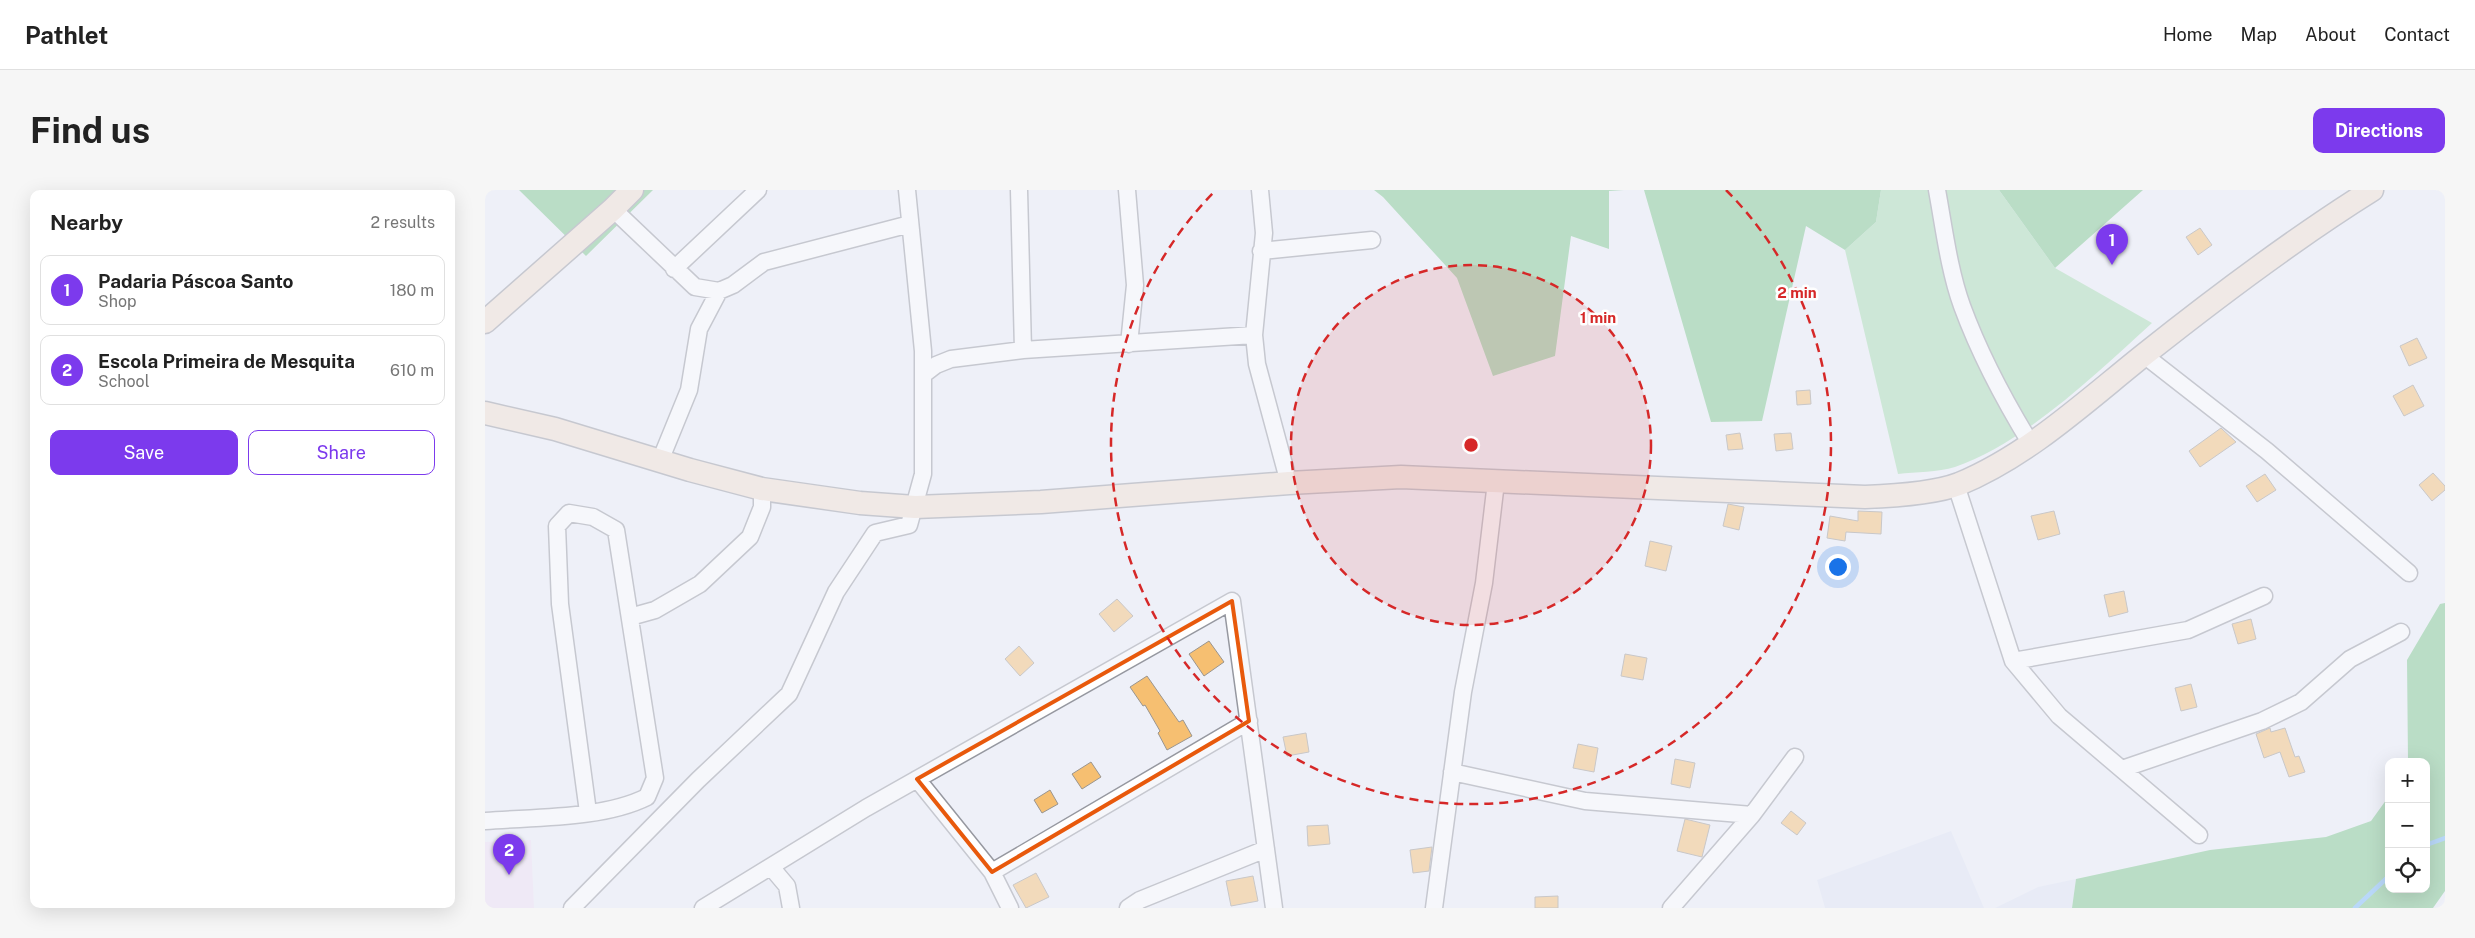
<!DOCTYPE html>
<meta charset="utf-8">
<style>
:root{--surface:#fff;--page:#f6f6f6;--text:#222;--muted:#767676;--line:#e0e0e0;--accent:#7c3aed}
body{margin:0;font-family:"Public Sans",sans-serif;background:var(--page);color:var(--text)}
.controls{position:absolute;right:15px;bottom:15px;display:grid;overflow:hidden;border-radius:10px;box-shadow:0 5px 20px #0002}
.controls button{width:45px;height:45px;display:grid;place-items:center;padding:0;border:0;border-bottom:1px solid var(--line);background:var(--surface);color:var(--text);font:25px sans-serif}
.you{position:absolute;left:1352px;top:376px;width:18px;height:18px;margin:-12px;border:4px solid #fff;border-radius:50%;background:#1a73e8;box-shadow:0 0 0 8px #1a73e833}
.badge{display:grid;place-items:center;width:32px;height:32px;border-radius:50%;background:var(--accent);color:#fff;font-size:16px;font-weight:700}
.pin{position:absolute;translate:-50% -41px;filter:drop-shadow(0 1px 2px #0008)}
.pin::after{content:'';position:absolute;top:26px;width:18px;height:15px;background:inherit;clip-path:polygon(0 0,100% 0,50% 100%)}
.list{margin:0;padding:0;list-style:none}
h2{display:flex;justify-content:space-between;align-items:center;height:65px;margin:0;padding:0 20px;font-size:21px}
h2 small{font-size:16px;font-weight:400;color:var(--muted)}
.list li{display:grid;grid-template-columns:32px 1fr auto;gap:15px;align-items:center;box-sizing:border-box;height:70px;margin:0 10px 10px;padding:0 10px;border:1px solid var(--line);border-radius:10px}
.list b{display:block;font-size:19px;white-space:nowrap}
.list p{margin:0;font-size:16px;white-space:nowrap;color:var(--muted)}
.list em{font-size:16px;font-style:normal;color:var(--muted)}
.actions{display:flex;gap:10px;padding:15px 20px}
.actions a{flex:1;padding:11px 0;border:1px solid var(--accent);border-radius:10px;text-align:center;font-size:18px;color:var(--accent)}
.actions .main{background:var(--accent);color:#fff}
.icon{flex:none;width:28px;height:28px;fill:none;stroke:currentColor;stroke-width:2;stroke-linecap:round;stroke-linejoin:round}
.map{position:relative;flex:none;width:1960px;height:718px;overflow:hidden;border-radius:10px}
header{display:flex;align-items:center;gap:30px;box-sizing:border-box;height:70px;padding:0 25px;background:var(--surface);border-bottom:1px solid var(--line)}
header strong{font-size:24px}
nav{display:flex;gap:28px;margin-inline-start:auto;font-size:18px}
.intro{display:flex;align-items:center;justify-content:space-between;box-sizing:border-box;height:120px;padding:0 30px}
h1{margin:0;font-size:35px}
.button{padding:12px 22px;border-radius:10px;background:var(--accent);color:#fff;font-size:18px;font-weight:700}
main{display:flex;gap:30px;padding:0 30px}
aside{flex:1;background:var(--surface);border-radius:10px;box-shadow:0 5px 20px #0002}
.map>svg:first-child{display:block}
</style>
<header>
<strong>Pathlet</strong>
<nav><a>Home</a><a>Map</a><a>About</a><a>Contact</a></nav>
</header>
<div class="intro"><h1>Find us</h1><a class="button">Directions</a></div>
<main>
<aside>
<h2>Nearby<small>2 results</small></h2>
<ul class="list">
<li><span class="badge">1</span><div><b>Padaria Páscoa Santo</b><p>Shop</p></div><em>180 m</em></li>
<li><span class="badge">2</span><div><b>Escola Primeira de Mesquita</b><p>School</p></div><em>610 m</em></li>
</ul>
<div class="actions"><a class="main">Save</a><a>Share</a></div>
</aside>
<div class="map">
<svg width="1960" height="718" viewBox="0 0 1960 718">
<rect width="100%" height="100%" fill="#eef0f8"/>
<path fill="#e0e5f4" d="M1466,641L1499,718H1340L1332,690Z
M1591,689L1587,718H1510L1553,697Z"/>
<path fill="#f0e1f3" d="M46,650L49,718H0V652Z"/>
<path fill="#a5dcaf" d="M1396,0H1514L1570,78L1667,133C1613,182 1540,253 1470,277C1453,282 1431,282 1413,284L1360,60L1391,32Z"/>
<path fill="#7ac68b" d="M34,0H168L101,66Z
M889,0H1139L1124,1V59L1086,46L1070,166L1008,186L972,88L898,7Z
M1159,0H1396L1391,32L1360,60L1321,36L1277,231L1226,232Z
M1514,0H1658L1570,78Z
M1960,413V701L1948,718H1587L1591,689L1725,660L1841,647L1886,631L1904,606V699H1941V572H1923L1922,470L1955,414Z"/>
<g fill="none" stroke-linecap="round" stroke-linejoin="round">
<path stroke="#79bafb" stroke-width="4.5" d="M1941,655L1960,648
M1870,718L1904,686"/>
</g>
<path fill="#f6bf71" stroke="#9a958f" d="M1715,38L1727,55L1713,65L1701,47Z
M1932,148L1942,168L1924,176L1915,156Z
M1928,195L1939,216L1919,226L1908,206Z
M1325,200L1326,214L1312,215L1311,201Z
M1736,238L1751,252L1715,277L1704,261Z
M1255,243L1258,259L1243,260L1241,245Z
M1306,243L1308,259L1291,261L1289,244Z
M1948,283L1960,296V300L1947,311L1934,295Z
M1780,284L1791,300L1772,312L1761,296Z
M1243,314L1259,317L1254,340L1238,336Z
M1373,321L1397,322L1396,344L1361,342L1360,351L1342,348L1345,326L1373,331Z
M1569,321L1575,344L1553,350L1546,326Z
M1165,351L1187,356L1181,381L1160,376Z
M1639,401L1643,422L1624,427L1619,405Z
M632,409L648,426L629,442L614,424Z
M1766,429L1771,449L1753,454L1747,434Z
M724,451L739,472L719,486L704,464Z
M534,456L549,473L535,486L520,469Z
M1140,464L1162,468L1158,490L1136,486Z
M662,486L694,532L698,530L707,546L682,560L673,543L675,541L660,515L658,516L645,497Z
M1706,494L1712,517L1696,521L1690,498Z
M1785,538L1786,542L1800,538L1810,567L1814,566L1820,582L1804,587L1795,562L1779,568L1771,544Z
M821,543L824,562L802,566L798,547Z
M1093,554L1113,558L1109,582L1088,578Z
M1190,569L1210,573L1205,598L1186,594Z
M606,572L616,587L597,599L587,584Z
M565,600L573,614L557,623L549,610Z
M1306,621L1321,633L1312,645L1296,633Z
M1200,629L1225,635L1217,667L1192,661Z
M843,635L845,654L823,656L822,636Z
M947,657L944,681L928,683L925,660Z
M551,683L564,707L541,718L528,695Z
M768,686L773,711L746,716L741,691Z
M1073,706V718H1050V707Z"/>
<g fill="none" stroke-linecap="round" stroke-linejoin="round">
<defs>
<path id="street" d="M534,0L538,160
M642,0L650,95L644,154
M775,0L779,43L769,145L772,174L804,293
M1452,0C1459,38 1464,80 1477,116C1495,165 1519,210 1546,254
M128,19L210,97L234,101L248,95L279,72L425,34
M776,61L887,50
M189,79L273,0
M1659,165L1782,261L1924,383
M438,185L451,175L466,169L538,160L769,145
M175,271L204,200L214,139L234,101
M1471,295L1528,471L1574,526L1714,645
M145,427L170,420L215,394L265,347L277,317V299
M1528,471L1703,440L1779,406
M1637,579L1777,531L1816,512L1865,469L1916,442
M967,582L1100,611L1267,625
M432,589L507,682L525,718
M0,631C50,627 118,629 162,607L170,588L131,340L108,327L84,323L72,336L75,414L103,622
M286,677L302,696L306,718
M507,682L764,531
M87,718L213,590L304,504L351,402L390,343L424,335L438,284V161L422,0
M218,718L381,618L747,411L789,718
M643,718L655,710L781,659
M949,718L978,502L999,393L1011,292
M1186,718L1267,625L1310,567"/>
<path id="secondary" d="M0,132L128,19L147,0
M0,223L70,239L205,280L277,299L375,313L430,317L556,312L804,293L916,287L1380,307C1407,306 1448,304 1474,294C1544,265 1601,211 1660,164C1733,106 1807,50 1887,0"/>
</defs>
<use href="#street" stroke="#9698a0" stroke-width="19"/>
<use href="#secondary" stroke="#9698a0" stroke-width="25"/>
<use href="#street" stroke="#fff" stroke-width="16"/>
<use href="#secondary" stroke="#f2dfd1" stroke-width="22"/>
</g>
<path d="M0 0H1960V718H0ZM747,411L764,531L507,682L432,589Z" fill="#eef0f8" fill-opacity=".55" fill-rule="evenodd"/>
<path fill="none" stroke="#e8590c" stroke-width="4" stroke-linejoin="round" d="M747,411L764,531L507,682L432,589Z"/>
<circle cx="986" cy="255" r="180" fill="#d62828" fill-opacity=".12"/>
<g fill="none" stroke="#d62828" stroke-width="2.5" stroke-dasharray="9 6">
<circle cx="986" cy="255" r="180"/>
<path d="M1241 0A360 360 0 1 1 731 0"/>
</g>
<circle cx="986" cy="255" r="8" fill="#d62828" stroke="#fefefe" stroke-width="2.5"/>
<g font-size="15" text-anchor="middle" font-weight="bold" fill="#d62828" stroke="#fefefe" stroke-width="5" stroke-linejoin="round" paint-order="stroke">
<text x="1312" y="108">2 min</text>
<text x="1113" y="133">1 min</text>
</g>
</svg>
<div class="controls">
<button>+</button>
<button>−</button>
<button><svg class="icon" aria-label="locate" viewBox="0 0 24 24"><circle cx="12" cy="12" r="6"/><path d="M12 2v4M12 18v4M2 12h4M18 12h4"/></svg></button>
</div>
<div class="you"></div>
<div class="pin badge" style="left:1627px;top:75px">1</div>
<div class="pin badge" style="left:24px;top:685px">2</div>
</div>
</main>
